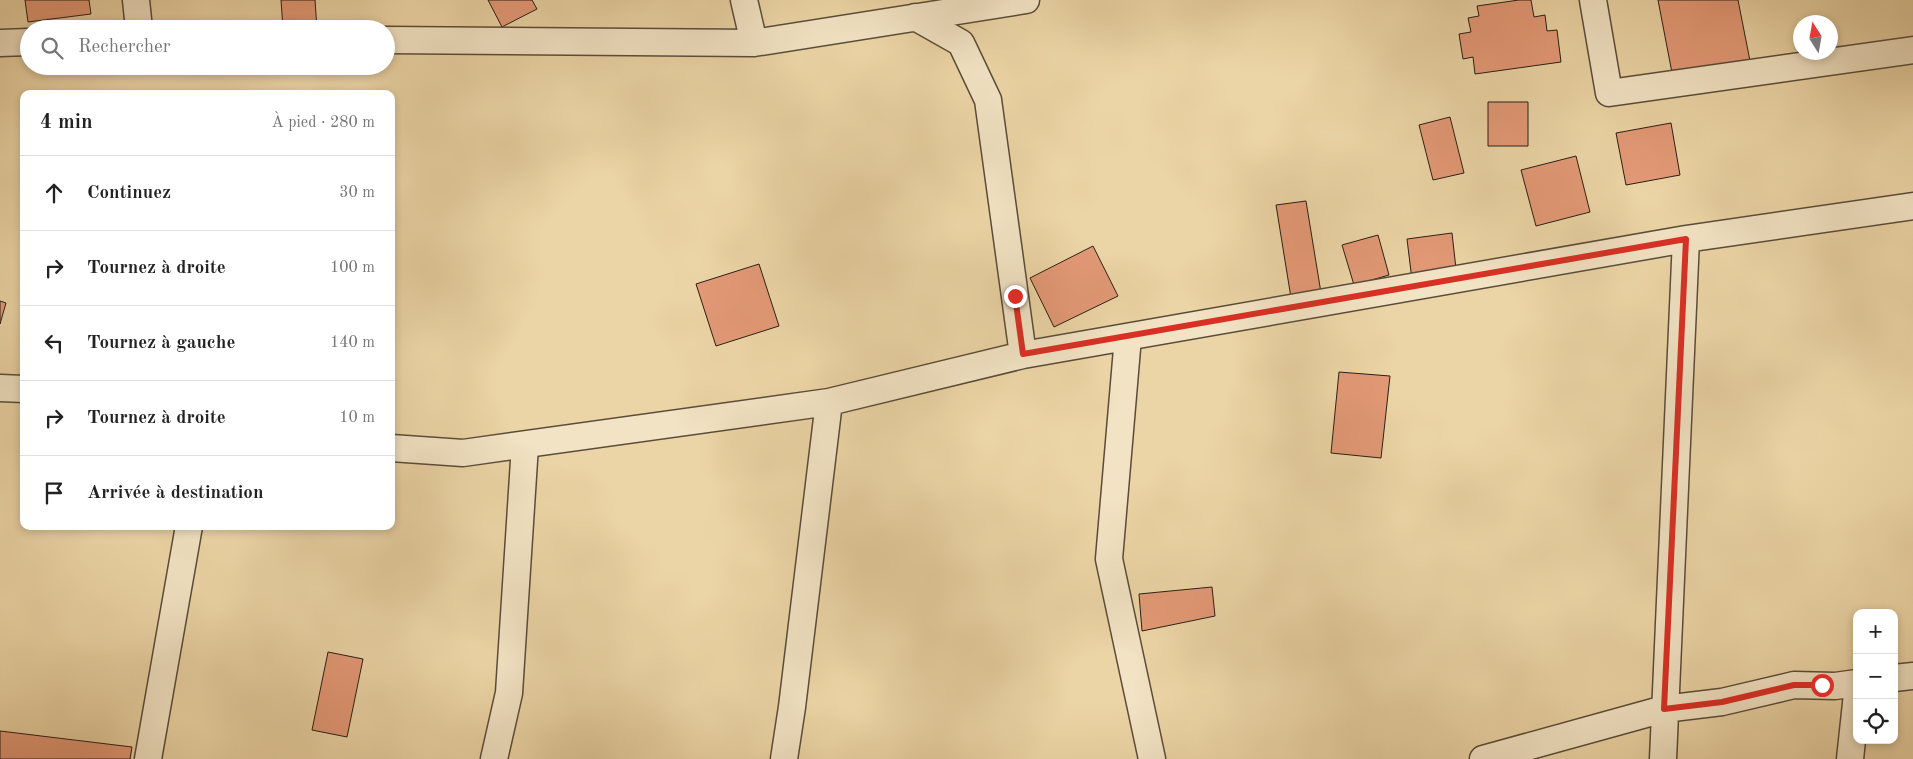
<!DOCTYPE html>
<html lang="fr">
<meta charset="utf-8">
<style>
:root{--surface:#fff;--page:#f2f2f2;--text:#222;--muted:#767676;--line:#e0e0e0}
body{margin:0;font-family:"Old Standard TT",serif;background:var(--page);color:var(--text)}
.controls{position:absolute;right:15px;bottom:15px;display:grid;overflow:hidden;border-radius:10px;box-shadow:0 2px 8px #0003}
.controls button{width:45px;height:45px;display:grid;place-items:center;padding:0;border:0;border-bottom:1px solid var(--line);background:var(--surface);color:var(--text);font:25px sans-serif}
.compass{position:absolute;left:1793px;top:15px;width:45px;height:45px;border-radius:50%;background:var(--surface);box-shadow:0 2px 8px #0003;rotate:349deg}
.stop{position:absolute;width:15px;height:15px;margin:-11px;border:4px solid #d93025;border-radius:50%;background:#fff}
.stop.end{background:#d93025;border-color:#fff;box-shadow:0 1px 5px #0008}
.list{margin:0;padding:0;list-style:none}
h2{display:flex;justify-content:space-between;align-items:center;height:65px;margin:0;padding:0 20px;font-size:21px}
h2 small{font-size:16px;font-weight:400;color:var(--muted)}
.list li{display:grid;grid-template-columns:32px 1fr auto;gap:15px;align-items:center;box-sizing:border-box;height:75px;padding:0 20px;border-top:1px solid var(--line)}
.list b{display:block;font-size:19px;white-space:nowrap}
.list em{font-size:16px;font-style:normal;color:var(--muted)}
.icon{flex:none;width:28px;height:28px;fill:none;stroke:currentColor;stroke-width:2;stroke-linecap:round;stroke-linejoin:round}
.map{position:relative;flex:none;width:1913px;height:759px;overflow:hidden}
.search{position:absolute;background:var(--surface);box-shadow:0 2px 8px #0003;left:20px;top:20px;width:375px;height:55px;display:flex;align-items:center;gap:12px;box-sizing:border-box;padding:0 18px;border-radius:28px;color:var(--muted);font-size:19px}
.panel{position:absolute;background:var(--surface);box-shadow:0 2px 8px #0003;left:20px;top:90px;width:375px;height:440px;border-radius:10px}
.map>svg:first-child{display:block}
</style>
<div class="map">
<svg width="1913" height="759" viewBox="0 0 1913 759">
<rect width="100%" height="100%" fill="#ebd4a5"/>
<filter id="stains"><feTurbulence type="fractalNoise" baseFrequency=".004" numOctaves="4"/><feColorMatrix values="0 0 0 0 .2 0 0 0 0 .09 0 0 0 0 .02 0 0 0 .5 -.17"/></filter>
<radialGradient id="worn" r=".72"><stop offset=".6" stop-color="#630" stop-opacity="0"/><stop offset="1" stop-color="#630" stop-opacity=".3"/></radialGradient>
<path fill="#e39976" stroke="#291e17" d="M25,0H89L91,14L28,22Z
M281,0H315L317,29H283Z
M488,0H532L537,9L502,27Z
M1519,0H1531L1534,17L1545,15L1547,31L1557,30L1561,62L1475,74L1473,57L1463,59L1459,34L1471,32L1468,18L1479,16L1477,6Z
M1658,0H1738L1751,66L1673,78Z
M1488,102H1528V146H1488Z
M1450,117L1464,173L1433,180L1419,125Z
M1671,123L1680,175L1626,185L1616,133Z
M1576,156L1590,212L1536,226L1521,170Z
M1306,201L1322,299L1292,304L1276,205Z
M1452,233L1456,269L1412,280L1407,239Z
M1378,235L1389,275L1354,285L1342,245Z
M1093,246L1118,296L1054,327L1030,278Z
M759,264L779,326L716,346L696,284Z
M0,301L6,303L0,324Z
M1339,372L1390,376L1381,458L1331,453Z
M1212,587L1215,616L1142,631L1139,594Z
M328,652L363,659L347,737L312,730Z
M0,731L132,747L130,759H0Z"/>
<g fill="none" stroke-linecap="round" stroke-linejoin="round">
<defs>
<path id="street" d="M136,0L139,29
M744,0L754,43
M1593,0L1609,93L1913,50
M915,17L961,43L988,100L1023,355
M386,40L754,43L1026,0
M0,43L29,42
M1128,337L1109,559L1152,759
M0,388L24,389
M391,448L463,453L829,402L1023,355L1686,239L1913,206
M1894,678L1913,676
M148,759L189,526
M494,759L509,693L525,445
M784,759L792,707L829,402
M1483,759L1664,709L1722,702L1794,685L1835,686L1857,683
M1663,759L1686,239
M1850,759L1857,694"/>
</defs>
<use href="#street" stroke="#5a4c3a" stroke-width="29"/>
<use href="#street" stroke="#f2e3c4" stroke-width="26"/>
</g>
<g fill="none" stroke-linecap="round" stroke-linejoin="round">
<path stroke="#d93025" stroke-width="6" d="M1015,296L1023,354L1686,239L1664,709L1722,702L1794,685H1822"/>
</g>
<rect width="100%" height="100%" filter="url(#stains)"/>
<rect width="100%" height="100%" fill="url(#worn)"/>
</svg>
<div class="controls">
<button>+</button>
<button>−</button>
<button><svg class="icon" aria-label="locate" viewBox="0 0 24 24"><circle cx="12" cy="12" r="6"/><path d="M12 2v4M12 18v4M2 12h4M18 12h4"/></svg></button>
</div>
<svg class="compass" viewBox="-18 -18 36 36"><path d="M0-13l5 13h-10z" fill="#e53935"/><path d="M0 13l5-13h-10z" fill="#767676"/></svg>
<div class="stop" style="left:1822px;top:685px"></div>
<div class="stop end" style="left:1015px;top:296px"></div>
<div class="search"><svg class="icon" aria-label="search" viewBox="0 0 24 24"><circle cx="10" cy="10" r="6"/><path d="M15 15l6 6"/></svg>Rechercher</div>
<section class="panel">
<h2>4 min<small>À pied · 280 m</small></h2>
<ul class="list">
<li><svg class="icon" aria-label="ahead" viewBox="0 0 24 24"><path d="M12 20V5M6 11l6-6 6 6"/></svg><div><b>Continuez</b></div><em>30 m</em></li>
<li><svg class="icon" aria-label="right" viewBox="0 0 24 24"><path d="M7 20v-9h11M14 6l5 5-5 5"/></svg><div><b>Tournez à droite</b></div><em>100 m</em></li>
<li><svg class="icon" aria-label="left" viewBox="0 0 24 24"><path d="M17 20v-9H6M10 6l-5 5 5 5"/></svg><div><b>Tournez à gauche</b></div><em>140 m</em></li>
<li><svg class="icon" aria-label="right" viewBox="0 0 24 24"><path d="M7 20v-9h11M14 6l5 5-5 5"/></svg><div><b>Tournez à droite</b></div><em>10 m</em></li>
<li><svg class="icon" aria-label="arrive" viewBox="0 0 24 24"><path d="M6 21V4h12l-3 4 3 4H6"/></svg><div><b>Arrivée à destination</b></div></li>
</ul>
</section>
</div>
